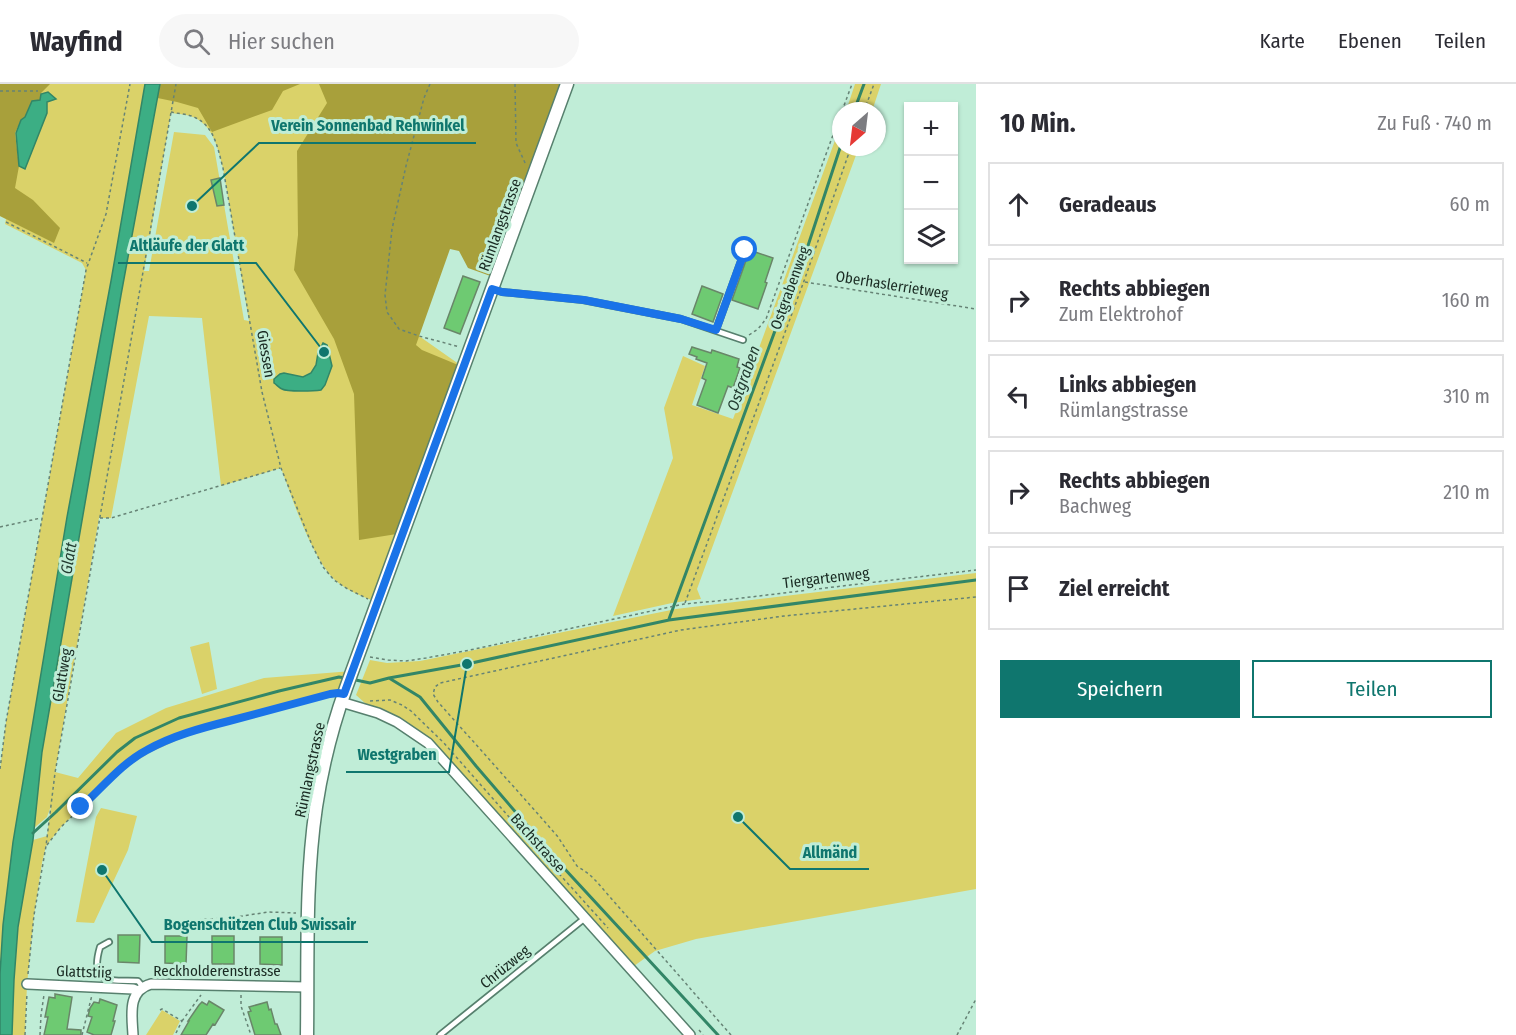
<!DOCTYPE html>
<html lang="de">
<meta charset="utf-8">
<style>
:root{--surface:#fff;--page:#f7f7f7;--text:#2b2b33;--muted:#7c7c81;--line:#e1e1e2;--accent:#0f766e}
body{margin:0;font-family:"Fira Sans Condensed",sans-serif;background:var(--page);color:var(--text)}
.controls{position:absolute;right:18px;top:18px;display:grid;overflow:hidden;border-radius:0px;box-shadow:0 2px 4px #0004}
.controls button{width:54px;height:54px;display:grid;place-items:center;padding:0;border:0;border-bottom:2px solid var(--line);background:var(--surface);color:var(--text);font:30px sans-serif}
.compass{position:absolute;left:832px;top:18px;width:54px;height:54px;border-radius:50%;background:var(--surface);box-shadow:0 2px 4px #0004;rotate:208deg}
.stop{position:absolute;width:18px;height:18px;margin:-14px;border:4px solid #1a73e8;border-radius:50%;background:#fff}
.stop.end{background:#1a73e8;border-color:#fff;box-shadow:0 2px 6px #0008}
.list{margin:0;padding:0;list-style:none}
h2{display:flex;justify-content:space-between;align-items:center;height:78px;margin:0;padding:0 24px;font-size:26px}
h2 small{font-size:20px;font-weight:400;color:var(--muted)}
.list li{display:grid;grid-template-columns:39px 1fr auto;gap:18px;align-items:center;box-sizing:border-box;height:84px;margin:0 12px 12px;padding:0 12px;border:2px solid var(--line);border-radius:0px}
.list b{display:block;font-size:22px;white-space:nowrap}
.list p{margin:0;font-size:20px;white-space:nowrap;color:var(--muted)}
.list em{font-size:20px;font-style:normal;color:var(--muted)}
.actions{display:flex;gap:12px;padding:18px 24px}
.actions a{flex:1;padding:14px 0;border:2px solid var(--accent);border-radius:0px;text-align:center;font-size:21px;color:var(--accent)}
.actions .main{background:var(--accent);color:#fff}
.icon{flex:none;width:33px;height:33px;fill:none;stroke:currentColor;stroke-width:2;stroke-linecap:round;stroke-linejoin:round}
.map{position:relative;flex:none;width:976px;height:951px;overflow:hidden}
header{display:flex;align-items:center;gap:36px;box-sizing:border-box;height:84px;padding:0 30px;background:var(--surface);border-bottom:2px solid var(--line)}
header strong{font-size:28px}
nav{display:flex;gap:33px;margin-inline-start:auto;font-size:21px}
.search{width:420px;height:54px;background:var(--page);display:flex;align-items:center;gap:15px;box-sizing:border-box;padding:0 21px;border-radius:33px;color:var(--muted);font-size:22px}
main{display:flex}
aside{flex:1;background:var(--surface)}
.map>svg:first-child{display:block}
</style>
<header>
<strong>Wayfind</strong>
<div class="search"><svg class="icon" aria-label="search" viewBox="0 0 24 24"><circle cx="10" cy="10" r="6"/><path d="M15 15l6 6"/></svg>Hier suchen</div>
<nav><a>Karte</a><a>Ebenen</a><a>Teilen</a></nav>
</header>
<main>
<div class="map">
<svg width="976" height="951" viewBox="0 0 976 951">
<rect width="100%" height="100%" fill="#c0edd7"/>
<path fill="#dad269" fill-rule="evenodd" d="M0,0H567L418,7L419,252L463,283L377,518C363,513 348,507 336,497C313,477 292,414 281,384L221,402L202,234L149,232L111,434H99L55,688L78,694L116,649L166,624L264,594L352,587L338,609L209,642L151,668L116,690L61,743L46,762L42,779L34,831L27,900L25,951H12L14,896L18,843L33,756L47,752L51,722L47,733L34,744L42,668L121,211L155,27L111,197L67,433L13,758L3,841L0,890V685L6,638L86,186L82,179L5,140L6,135L0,132ZM171,29C178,30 188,30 195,34C214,43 218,66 223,84L249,237L244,236L214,63L205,51L174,48L149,187H144Z
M855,0H881L872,27H846Z
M841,40V63H859L697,505L701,515L672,519L613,532L673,374L664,324L683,272L705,282L692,321L733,335Z
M976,489V805L696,855L655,867L634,882L436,661L413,643L392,630L366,620L356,611L370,576L387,579L420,577L676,525Z
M209,558L217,605L202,610L190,563Z
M101,724L137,732L128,766L94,839L76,838L96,733Z
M162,926L180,937L173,951H146Z"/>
<path fill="#a8a03b" d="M0,0H50L41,9L40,16L32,17L25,33L21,36L15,49L19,82L15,104L33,116L60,144L54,159L0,132Z
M145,0H300L283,7L272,26L212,48L198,24L177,18L143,11Z
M319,0H567L496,194L468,184L459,167L450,165L416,261L422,266L463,283L403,449L359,456L354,310L334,255L294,186L298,151L297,67L327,19Z"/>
<path fill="#3cae84" stroke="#328667" stroke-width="1.5" d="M145,0H160L121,211L42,668L33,756L18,843L14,896L12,951H0V890L3,841L13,758L67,433L111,197Z
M48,8L56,15L47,18V29L25,85L19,82L16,49L21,36L25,33L32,17L40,16L41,10Z
M323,259L327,261L332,282L325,301L321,306C315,307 287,308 282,305C279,304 277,301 274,299V295L280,290L284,289L303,293L311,289L316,281L318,269Z"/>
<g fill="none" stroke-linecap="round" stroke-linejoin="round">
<path stroke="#328667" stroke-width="3" d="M854,27L864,0
M669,535L783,225L787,204L801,183L841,61
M389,594L420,613L476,682L562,782L718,951
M351,595L370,599L389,594L467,580L669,536L976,496
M33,749L56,728L117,668L135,654L179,634L279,607L339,593L345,594"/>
</g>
<path fill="#6eca72" stroke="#698669" stroke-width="1.5" d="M220,94L224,121L217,122L211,96Z
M749,168L754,170L755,168L773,174L765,198L767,199L758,225L732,216Z
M463,192L480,198L460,250L444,244Z
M702,202L723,210L713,238L692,230Z
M692,263L711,269L712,266L739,275L737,283L740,284L733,304L728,302L718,329L697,321L706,296L702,294L707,279L696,275L697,273L689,270Z
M118,851H140L139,879L118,878Z
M165,852H187L186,880L165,879Z
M212,852H234V880H212Z
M260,853H282V881L260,880Z
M55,910L72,913L67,945L81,946V951H44L48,933H45L49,913L55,914Z
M100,915L117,921L113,937H115L111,951H94L87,948L92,933L88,932L90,924L94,918L99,919Z
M209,917L224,926L215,941L213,940L206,951H181L189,937H188L199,921L202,918L207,921Z
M267,918L269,926L271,925L275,940H277L281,951H255L248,928L251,927L249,923Z"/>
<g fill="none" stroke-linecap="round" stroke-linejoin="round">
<defs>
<path id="lane" d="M492,205L502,208L583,216L681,235L743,256
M716,246L745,166
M109,858L100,863C89,901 109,896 138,897L143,903
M440,951L585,834"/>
<path id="street" d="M341,618L378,629L397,638L428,659L690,951
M27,900L133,905L138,907
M133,951C132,931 127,907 151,900L308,903"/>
<path id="secondary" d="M307,951C308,876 305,798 316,723C322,683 332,643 346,604L567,0"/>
</defs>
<use href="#lane" stroke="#57806e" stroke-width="8"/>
<use href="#street" stroke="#57806e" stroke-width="12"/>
<use href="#secondary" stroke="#57806e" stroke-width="15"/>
<path stroke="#668375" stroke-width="1.5" stroke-dasharray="3 3" stroke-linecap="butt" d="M430,0L424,14L406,82L392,145L385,211L387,228L399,245L419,252L460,263
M515,0L516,59L526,81
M0,7H38
M842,27L852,0
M864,27L874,0
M171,28C179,30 189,30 196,34C215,43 218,66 223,84L262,308L281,384L312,461L323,483L334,496L346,504L368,515
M6,138L87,179
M805,198L976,225
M749,251L758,245L766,235L841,29
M100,434H111L280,384
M0,443L41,434
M685,519L804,197L851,63
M370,573L388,576L406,577L426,574L470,566L684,520L717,517L976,486
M370,617L390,616L402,621L411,627L444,659L524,750
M0,685L6,638L86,186L106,130L130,0
M47,761L61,743L116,690L132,675L146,666L187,649L334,609
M535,763L608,844
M192,836L230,834L268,828L296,829
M28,890L34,831L46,762L55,689L176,0
M241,911V922L251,951
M160,926L162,925L182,937L175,951
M182,937L201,911
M699,946L703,951
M25,951L27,909
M40,951L41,931L44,911
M82,951L92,911
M731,951L596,797L589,790L577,782L558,753L538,730L438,618L433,610L435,603L440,599L681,546L784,532L976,513
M957,951L976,915"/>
<use href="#lane" stroke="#fff" stroke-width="4.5"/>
<use href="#street" stroke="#fff" stroke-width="9"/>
<use href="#secondary" stroke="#fff" stroke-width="12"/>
</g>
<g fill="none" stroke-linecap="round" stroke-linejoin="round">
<path stroke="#1a73e8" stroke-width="8" d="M81,723C102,704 122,679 147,666C172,652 201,644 229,637C262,628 296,619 330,610L338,609L344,610L492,205L502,208L584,216L681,235L716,246L745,166"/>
</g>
<g text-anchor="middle" stroke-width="6" stroke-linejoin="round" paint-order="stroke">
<g font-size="15" fill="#192a22" stroke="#c0edd7">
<text transform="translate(500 141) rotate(-70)" y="5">Rümlangstrasse</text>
<text transform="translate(892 201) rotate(9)" y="5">Oberhaslerrietweg</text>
<text transform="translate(790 204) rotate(-70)" y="5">Ostgrabenweg</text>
<text transform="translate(266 270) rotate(80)" y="5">Giessen</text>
<text transform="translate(826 494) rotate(-7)" y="5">Tiergartenweg</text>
<text transform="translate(62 591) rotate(-80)" y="5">Glattweg</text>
<text transform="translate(310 686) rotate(-78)" y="5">Rümlangstrasse</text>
<text transform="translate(538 759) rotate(48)" y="5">Bachstrasse</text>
<text transform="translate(505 883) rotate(-39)" y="5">Chrüzweg</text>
<text x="217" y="892">Reckholderenstrasse</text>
<text transform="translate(84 888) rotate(2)" y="5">Glattstiig</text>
</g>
<g font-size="16" font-style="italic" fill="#223b30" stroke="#c0edd7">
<text transform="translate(743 294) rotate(-70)" y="6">Ostgraben</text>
<text transform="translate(68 474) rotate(-80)" y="6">Glatt</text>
</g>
</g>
<path fill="none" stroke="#0f766e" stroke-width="2" d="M192 122L259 59H476M324 268L256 179H118M467 580L449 688H346M738 733L790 785H869M102 786L152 858H368"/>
<g fill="#0f766e" stroke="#c0edd7" stroke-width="2">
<circle cx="192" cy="122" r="6"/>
<circle cx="324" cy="268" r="6"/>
<circle cx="467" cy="580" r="6"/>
<circle cx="738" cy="733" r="6"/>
<circle cx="102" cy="786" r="6"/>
</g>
<g font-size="16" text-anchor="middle" font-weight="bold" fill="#0f766e" stroke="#c0edd7" stroke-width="6" stroke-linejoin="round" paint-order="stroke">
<text x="368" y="47">Verein Sonnenbad Rehwinkel</text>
<text x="187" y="167">Altläufe der Glatt</text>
<text x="397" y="676">Westgraben</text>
<text x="830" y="774">Allmänd</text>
<text x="260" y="846">Bogenschützen Club Swissair</text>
</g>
</svg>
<div class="controls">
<button>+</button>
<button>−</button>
<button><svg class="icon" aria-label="layers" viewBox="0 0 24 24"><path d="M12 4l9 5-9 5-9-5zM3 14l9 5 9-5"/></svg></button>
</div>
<svg class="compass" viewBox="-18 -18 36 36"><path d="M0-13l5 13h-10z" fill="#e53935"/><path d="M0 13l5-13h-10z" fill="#7c7c81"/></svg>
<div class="stop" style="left:745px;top:166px"></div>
<div class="stop end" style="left:81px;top:723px"></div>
</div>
<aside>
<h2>10 Min.<small>Zu Fuß · 740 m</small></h2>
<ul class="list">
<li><svg class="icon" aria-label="ahead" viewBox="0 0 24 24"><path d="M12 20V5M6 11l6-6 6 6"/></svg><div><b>Geradeaus</b></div><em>60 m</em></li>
<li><svg class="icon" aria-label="right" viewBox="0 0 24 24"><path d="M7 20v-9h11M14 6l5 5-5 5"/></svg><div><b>Rechts abbiegen</b><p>Zum Elektrohof</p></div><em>160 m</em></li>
<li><svg class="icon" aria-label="left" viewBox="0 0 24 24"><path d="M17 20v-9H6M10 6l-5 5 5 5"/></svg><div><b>Links abbiegen</b><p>Rümlangstrasse</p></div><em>310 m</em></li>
<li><svg class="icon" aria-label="right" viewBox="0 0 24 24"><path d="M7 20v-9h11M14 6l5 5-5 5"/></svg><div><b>Rechts abbiegen</b><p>Bachweg</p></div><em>210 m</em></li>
<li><svg class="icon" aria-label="arrive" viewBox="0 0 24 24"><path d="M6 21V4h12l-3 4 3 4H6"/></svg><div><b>Ziel erreicht</b></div></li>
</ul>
<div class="actions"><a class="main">Speichern</a><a>Teilen</a></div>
</aside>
</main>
